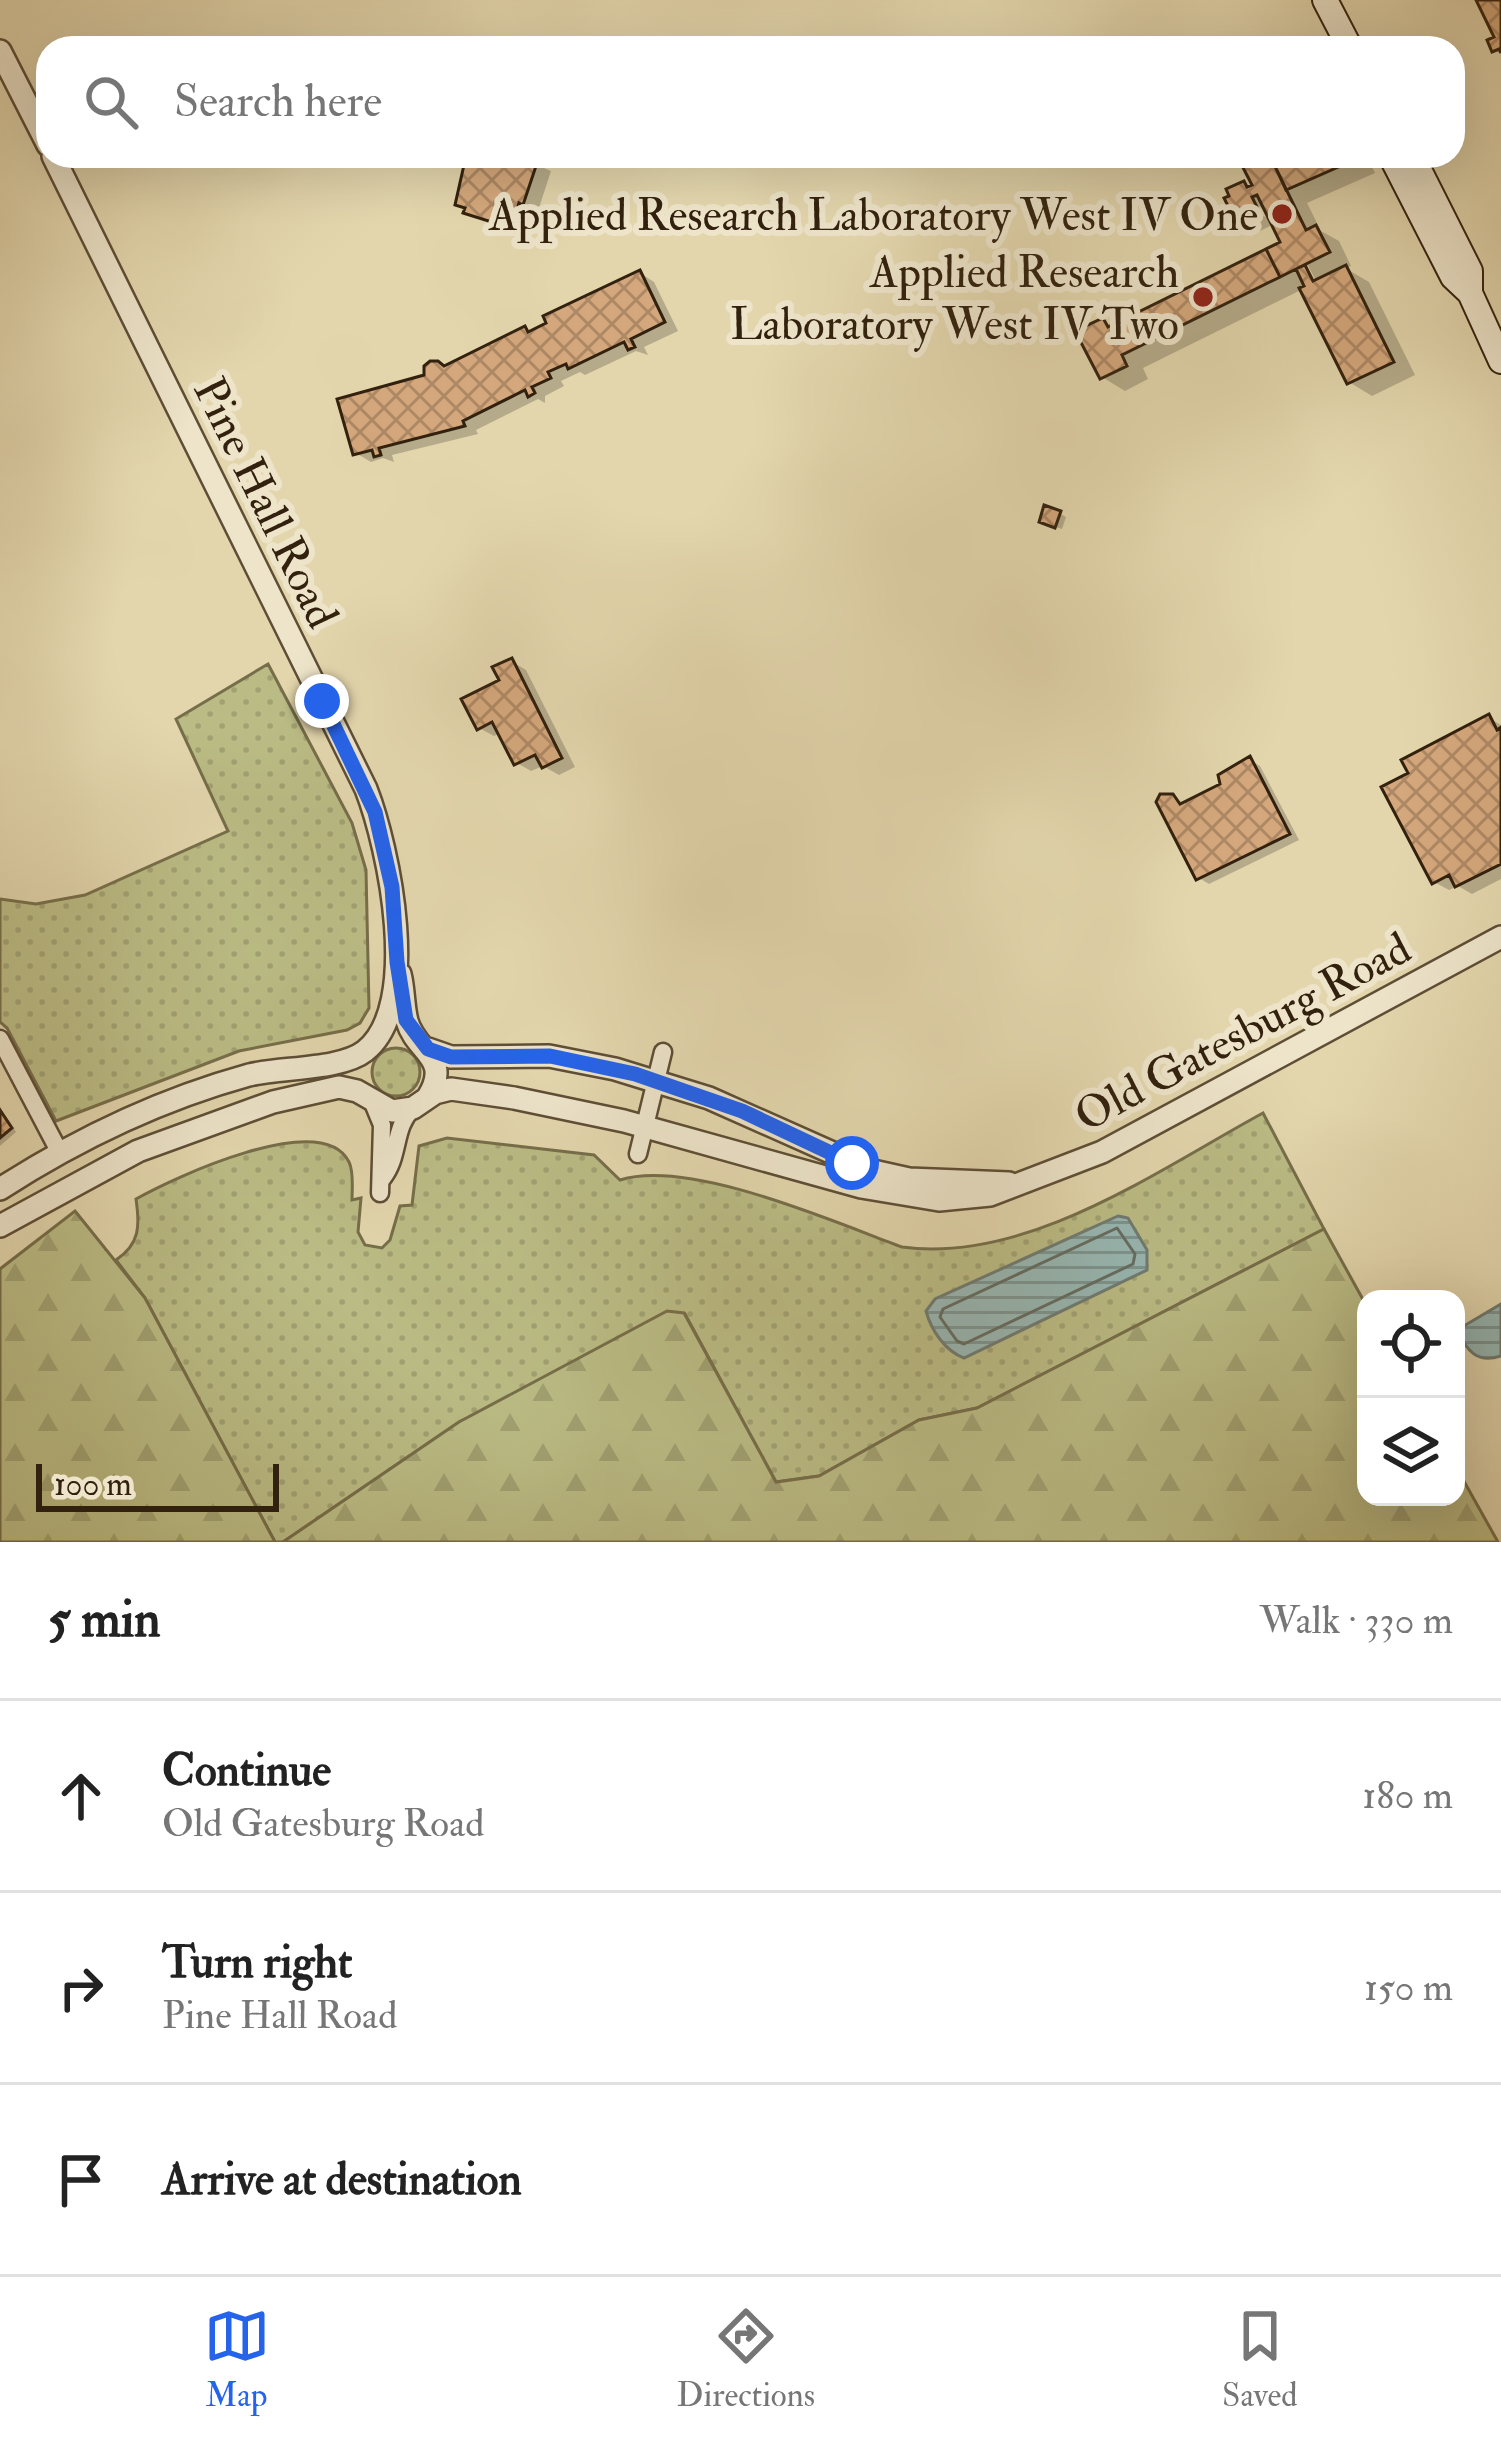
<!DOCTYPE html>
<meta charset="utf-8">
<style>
:root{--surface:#fff;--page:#f6f6f6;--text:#222;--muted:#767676;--line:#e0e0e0;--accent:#2563eb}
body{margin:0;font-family:"IM FELL Double Pica",serif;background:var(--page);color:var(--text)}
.controls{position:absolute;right:36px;bottom:36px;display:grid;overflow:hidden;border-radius:24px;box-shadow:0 12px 48px #0002}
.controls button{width:108px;height:108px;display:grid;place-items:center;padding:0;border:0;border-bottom:3px solid var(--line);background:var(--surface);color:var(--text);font:60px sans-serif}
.scale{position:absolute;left:36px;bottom:30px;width:243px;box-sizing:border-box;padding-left:12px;border:6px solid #32210e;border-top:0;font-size:33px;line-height:42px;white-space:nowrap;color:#32210e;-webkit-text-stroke:9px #ede4ca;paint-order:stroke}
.stop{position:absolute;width:36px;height:36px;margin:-27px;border:9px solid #2563eb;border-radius:50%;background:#fff}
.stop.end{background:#2563eb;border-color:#fff;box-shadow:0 3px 12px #0008}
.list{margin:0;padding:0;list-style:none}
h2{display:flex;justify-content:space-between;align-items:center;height:156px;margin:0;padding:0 48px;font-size:51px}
h2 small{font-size:39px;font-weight:400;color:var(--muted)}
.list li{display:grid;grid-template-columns:78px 1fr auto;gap:36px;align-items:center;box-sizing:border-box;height:192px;padding:0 48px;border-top:3px solid var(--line)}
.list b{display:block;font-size:45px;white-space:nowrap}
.list p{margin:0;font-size:39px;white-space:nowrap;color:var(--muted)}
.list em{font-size:39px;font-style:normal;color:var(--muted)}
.icon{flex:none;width:66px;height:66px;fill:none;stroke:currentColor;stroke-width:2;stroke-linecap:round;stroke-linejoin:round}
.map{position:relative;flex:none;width:1501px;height:1542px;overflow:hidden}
.search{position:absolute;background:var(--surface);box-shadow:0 12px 48px #0002;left:36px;right:36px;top:36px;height:132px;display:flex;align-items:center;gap:30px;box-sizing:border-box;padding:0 42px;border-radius:36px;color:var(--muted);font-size:45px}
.sheet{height:732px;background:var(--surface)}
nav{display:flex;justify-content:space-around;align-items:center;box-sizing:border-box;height:168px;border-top:3px solid var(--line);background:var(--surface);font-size:33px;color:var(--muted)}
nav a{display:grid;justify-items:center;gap:6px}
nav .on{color:var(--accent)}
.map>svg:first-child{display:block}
</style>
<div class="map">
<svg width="1501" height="1542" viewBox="0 0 1501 1542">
<defs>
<pattern id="grass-dots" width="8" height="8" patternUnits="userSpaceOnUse" patternTransform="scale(3)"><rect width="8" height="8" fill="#bbbc85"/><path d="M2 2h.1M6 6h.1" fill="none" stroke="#a1a172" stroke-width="1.8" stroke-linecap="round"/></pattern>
<pattern id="forest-firs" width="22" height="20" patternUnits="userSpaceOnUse" patternTransform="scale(3)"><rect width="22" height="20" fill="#bbbc85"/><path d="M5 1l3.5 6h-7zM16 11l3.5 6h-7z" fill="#a1a172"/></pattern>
<pattern id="water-rules" width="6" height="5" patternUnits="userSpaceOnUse" patternTransform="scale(3)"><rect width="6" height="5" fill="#97b7b3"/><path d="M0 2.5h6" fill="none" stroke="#7c9490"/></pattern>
<pattern id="building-cross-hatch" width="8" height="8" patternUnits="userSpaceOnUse" patternTransform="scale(3)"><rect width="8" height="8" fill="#d4a87c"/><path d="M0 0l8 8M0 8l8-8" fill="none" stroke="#ad8864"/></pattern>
</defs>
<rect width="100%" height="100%" fill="#e3d6ad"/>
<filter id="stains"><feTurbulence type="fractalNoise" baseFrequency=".00167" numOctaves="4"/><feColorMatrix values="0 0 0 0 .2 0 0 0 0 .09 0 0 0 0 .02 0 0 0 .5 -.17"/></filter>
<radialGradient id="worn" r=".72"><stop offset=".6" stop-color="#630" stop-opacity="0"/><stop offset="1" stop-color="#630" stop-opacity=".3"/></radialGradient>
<path fill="url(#grass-dots)" stroke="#766e4a" stroke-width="3" d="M268,664L352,823L366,870L369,1008L360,1023L347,1030L239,1051L56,1121L7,1028L0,1022V899L36,904L85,895L228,831L176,719Z
M372 1072a24 24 0 1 1 48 0a24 24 0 1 1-48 0Z
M1263,1113L1324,1229L977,1408L919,1420L819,1476L776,1482L685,1314L459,1422L283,1542H275L145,1298L116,1260C140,1244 140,1226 136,1199C173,1178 322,1108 349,1162C354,1172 352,1189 352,1200L361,1198L358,1232L365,1245L382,1248L390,1240L400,1206L412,1205L419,1146L447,1138L594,1155L620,1180C689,1158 834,1222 902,1247C1027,1264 1158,1170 1263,1113Z"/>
<path fill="url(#forest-firs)" stroke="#766e4a" stroke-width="3" d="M75,1211L145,1298L275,1542H0V1269Z
M1324,1229L1366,1305V1497H1456V1467L1498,1542H283L459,1422L667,1311L684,1313L776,1482L819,1476L919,1420L977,1408Z"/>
<path fill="url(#water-rules)" stroke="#6f7b71" stroke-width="3" d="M1118,1216L1128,1218L1147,1250V1270L964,1358C945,1351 931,1330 926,1311L935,1299Z
M1501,1304V1356C1477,1364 1467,1351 1457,1330Z"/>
<path fill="#0003" fill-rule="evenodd" d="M469,156H515L551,171L538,211L534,209L528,229L518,226L516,231L466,212Z
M1241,156H1367L1375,173L1307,203L1321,231L1339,241L1351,266L1345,268L1369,282L1415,375L1372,396L1349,382L1303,289L1143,368L1148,379L1125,391L1102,377L1103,321L1114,327L1284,243L1274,224L1260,231L1237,218L1244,184L1256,187ZM1246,199L1269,212V219L1243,204ZM1300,250L1316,281H1309L1295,253Z
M640,273L654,282L678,331L644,347L648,355L636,351L585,375L580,372L561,381L564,386L545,396V403L538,399L476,430L478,434L392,455L394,462L383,458L371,462L356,453L446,369L525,330L531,333Z
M1059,513L1066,517L1062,529L1048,525Z
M511,661L526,670L575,767L559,775L543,766L531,771L517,763L501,733L494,736L479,728Z
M1489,718L1501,725V879L1472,894L1458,886L1449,890L1434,882L1412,774Z
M1250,760L1260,766L1299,840L1209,884L1199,878L1172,797L1183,803L1223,786Z
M0,1107L16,1132L0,1146Z"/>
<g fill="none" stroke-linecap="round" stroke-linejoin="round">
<path stroke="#646c60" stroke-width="3" d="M1117,1228L1135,1254L1133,1264L964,1344L957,1341L940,1317L943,1309Z"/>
</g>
<path fill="url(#building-cross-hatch)" stroke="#32210e" stroke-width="3" d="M1476,0H1501V53L1499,49L1492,52L1487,40L1494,37Z
M466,156H525L538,160L523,205L519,203L513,223L503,220L501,225L463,213L465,208L455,205Z
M1237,156H1270L1306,230L1316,225L1330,252L1280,277L1266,249L1280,242L1257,195L1252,197L1258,209L1235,220L1224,198L1229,196L1226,189L1244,181L1247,187L1252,185Z
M1280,156H1352L1354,160L1286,190L1272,160Z
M1266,249L1280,277L1122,355L1127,366L1100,379L1075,331L1103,318L1108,327Z
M1305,265L1313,281L1346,265L1394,362L1347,384L1299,288L1304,286L1296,269Z
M640,270L665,322L631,339L635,347L628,350L624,342L568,369L566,364L548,372L551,378L532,387L535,393L528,397L525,390L463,421L465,426L379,448L381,455L374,457L372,450L353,455L337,399L424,375V366L430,361H438L444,366L525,326L528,332L546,323L543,316Z
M1044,505L1061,511L1055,528L1039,522Z
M512,658L562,758L542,768L535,755L514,765L492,722L477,730L461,699L499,680L492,667Z
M1489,714L1497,730L1501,727V864L1455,887L1449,875L1432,884L1381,787L1408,773L1401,760Z
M1250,756L1290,834L1196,880L1156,802L1160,794H1173L1180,804L1220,784L1218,775Z
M0,1110L12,1128L0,1138Z"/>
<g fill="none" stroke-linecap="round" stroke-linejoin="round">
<defs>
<path id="minor" d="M0,1039L60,1153
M373,1103L382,1125L380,1193
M638,1154L663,1052
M382,1179C401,1155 392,1129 413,1108"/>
<path id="tertiary" d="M0,51L48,145
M400,974C404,989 403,1006 407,1021C416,1053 452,1057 428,1097
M428,1049L451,1057L549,1056L615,1069L709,1098L873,1171L909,1179L1009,1183
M0,1189C76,1140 162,1099 249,1075C281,1067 341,1070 365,1051C422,1006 389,848 366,789L53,156
M0,1226L138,1151L273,1102L339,1087L357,1091L392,1111L413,1108L435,1093L451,1089L514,1098L624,1121L861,1187L939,1200L990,1195L1102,1152L1501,937"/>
<path id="secondary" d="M1325,0L1350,48
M1391,156L1453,277L1470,293L1501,361
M1412,156L1470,271V293"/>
</defs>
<use href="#minor" stroke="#5e4e36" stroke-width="21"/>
<use href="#tertiary" stroke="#5e4e36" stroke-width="26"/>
<use href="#secondary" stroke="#32210e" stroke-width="28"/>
<use href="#minor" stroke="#ede4ca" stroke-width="16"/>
<use href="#tertiary" stroke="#ede4ca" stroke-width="21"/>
<use href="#secondary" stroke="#ede4ca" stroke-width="24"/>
</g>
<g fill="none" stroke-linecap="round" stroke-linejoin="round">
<path stroke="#2563eb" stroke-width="15" d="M322,701L375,812L392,887L397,962L406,1020L428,1049L451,1057L550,1056L635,1074L742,1111L852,1163"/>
</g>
<g fill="#8f2418" stroke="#ede4ca" stroke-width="4.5">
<circle cx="1282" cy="214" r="12"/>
<circle cx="1203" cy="297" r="12"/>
</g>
<g text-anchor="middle" stroke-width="12" stroke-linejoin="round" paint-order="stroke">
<g font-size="45" fill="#32210e" stroke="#ede4ca" text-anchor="end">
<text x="1258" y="230">Applied Research Laboratory West IV One</text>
<text x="1179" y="287">Applied Research<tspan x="1179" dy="52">Laboratory West IV Two</tspan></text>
</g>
<g font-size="45" fill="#32210e" stroke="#ede4ca">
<text transform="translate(267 502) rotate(64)" y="16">Pine Hall Road</text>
<text transform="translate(1242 1031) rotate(-28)" y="16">Old Gatesburg Road</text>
</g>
</g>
<rect width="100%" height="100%" filter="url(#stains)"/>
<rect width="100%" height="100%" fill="url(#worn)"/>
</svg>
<div class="controls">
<button><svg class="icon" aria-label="locate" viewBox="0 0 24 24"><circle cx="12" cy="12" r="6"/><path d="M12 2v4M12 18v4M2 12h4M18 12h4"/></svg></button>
<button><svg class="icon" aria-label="layers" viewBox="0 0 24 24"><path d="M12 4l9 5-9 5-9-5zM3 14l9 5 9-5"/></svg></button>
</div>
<div class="scale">100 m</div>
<div class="stop" style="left:852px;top:1163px"></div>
<div class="stop end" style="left:322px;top:701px"></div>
<div class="search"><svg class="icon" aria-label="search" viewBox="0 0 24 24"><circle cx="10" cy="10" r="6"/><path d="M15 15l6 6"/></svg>Search here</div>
</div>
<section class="sheet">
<h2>5 min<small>Walk · 330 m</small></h2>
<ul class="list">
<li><svg class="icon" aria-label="ahead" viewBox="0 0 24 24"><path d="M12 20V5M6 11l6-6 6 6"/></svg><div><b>Continue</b><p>Old Gatesburg Road</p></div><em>180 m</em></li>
<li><svg class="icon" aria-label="right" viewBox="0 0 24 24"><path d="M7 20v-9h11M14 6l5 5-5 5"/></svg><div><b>Turn right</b><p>Pine Hall Road</p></div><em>150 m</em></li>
<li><svg class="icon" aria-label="arrive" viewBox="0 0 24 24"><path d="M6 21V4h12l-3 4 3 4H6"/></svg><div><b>Arrive at destination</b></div></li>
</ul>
</section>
<nav>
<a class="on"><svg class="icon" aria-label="map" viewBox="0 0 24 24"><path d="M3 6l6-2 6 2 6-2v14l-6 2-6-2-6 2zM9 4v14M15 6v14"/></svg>Map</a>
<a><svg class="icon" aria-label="directions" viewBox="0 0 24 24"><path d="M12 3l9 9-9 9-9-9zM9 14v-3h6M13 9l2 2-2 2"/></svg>Directions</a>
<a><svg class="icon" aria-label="saved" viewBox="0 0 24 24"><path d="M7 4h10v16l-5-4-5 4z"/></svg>Saved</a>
</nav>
